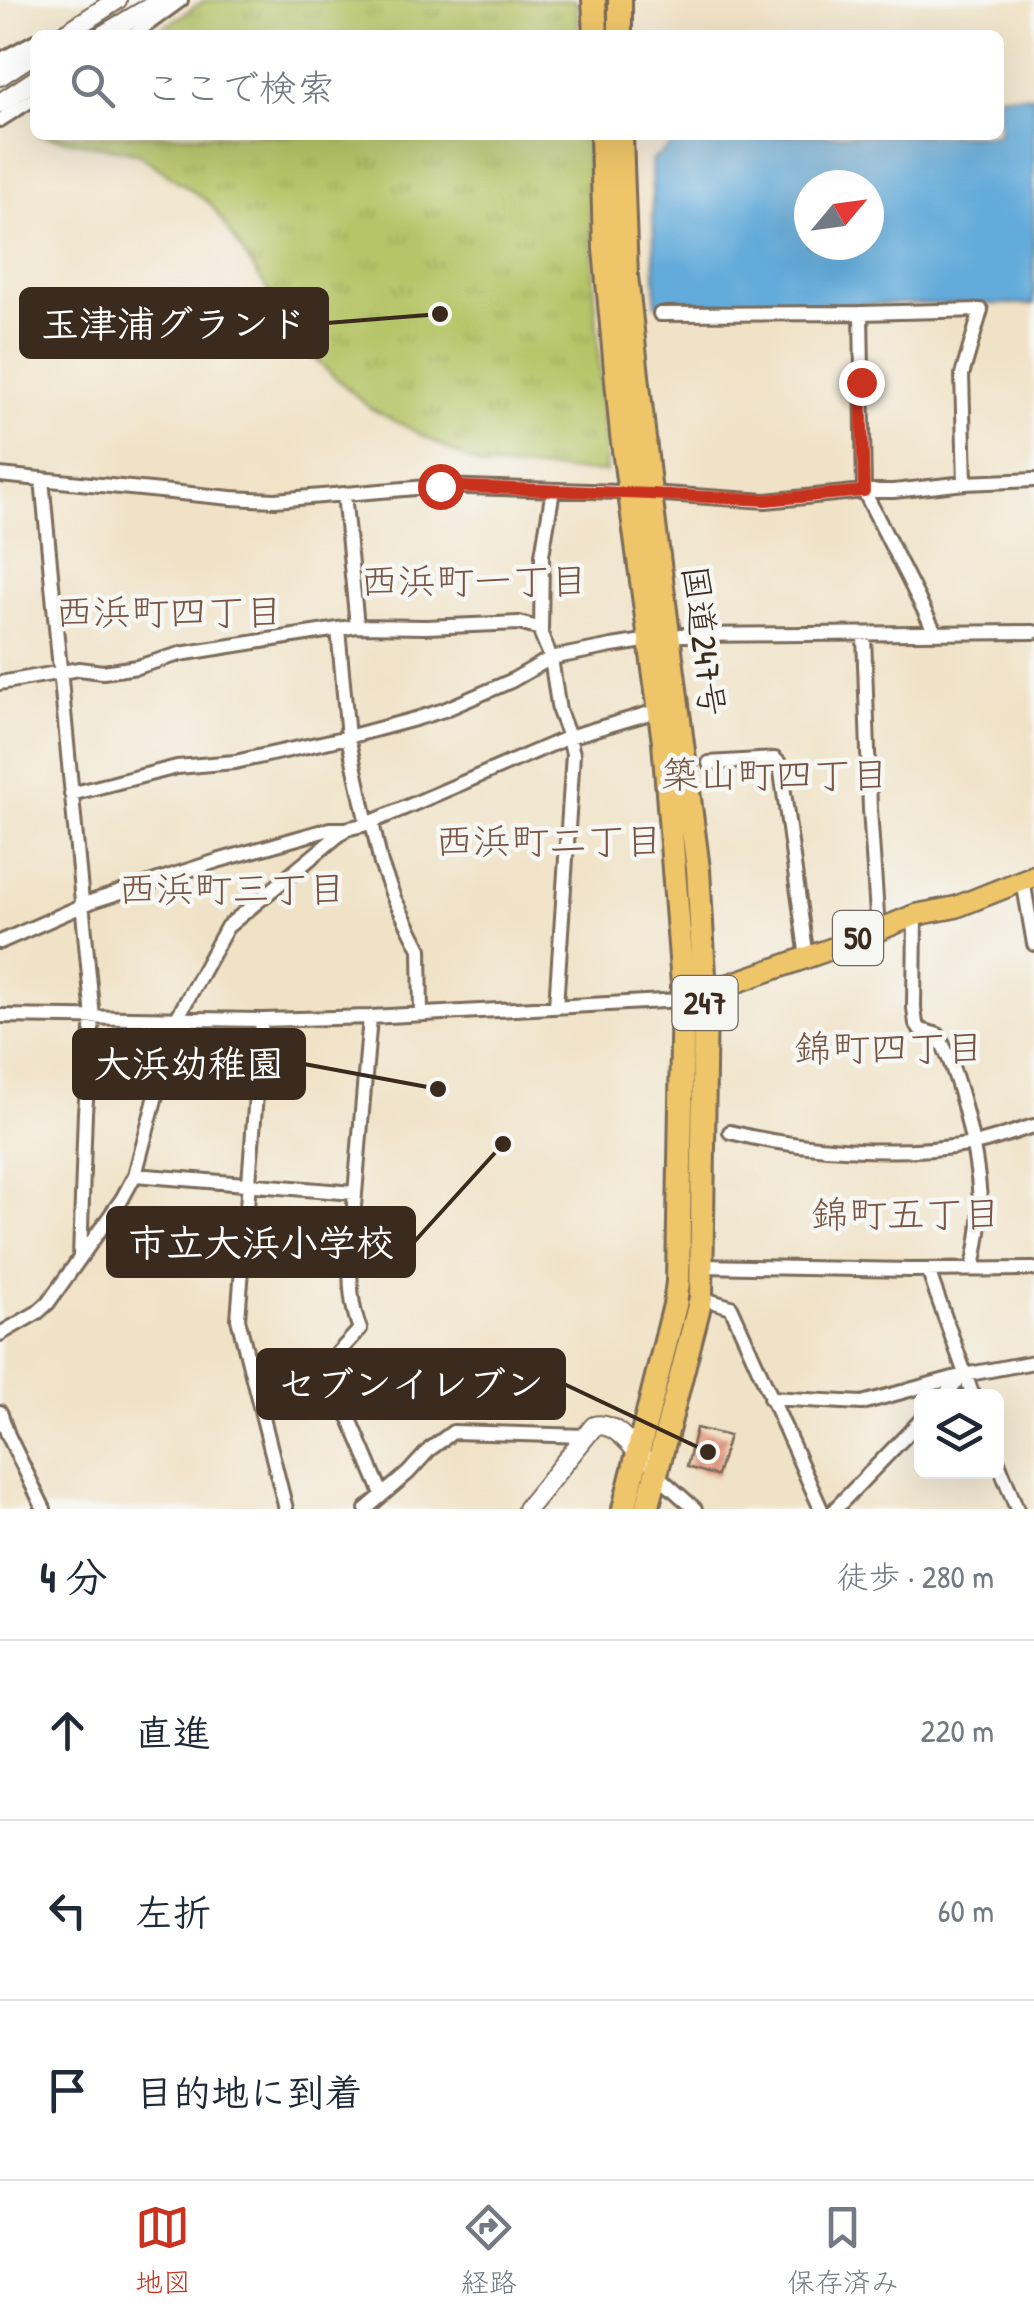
<!DOCTYPE html>
<html lang="ja">
<meta charset="utf-8">
<style>
:root{--surface:#fff;--page:#f2f2f3;--text:#1f2937;--muted:#747a83;--line:#e0e1e3;--accent:#c8321e}
body{margin:0;font-family:"Patrick Hand","Klee One",sans-serif;background:var(--page);color:var(--text)}
.controls{position:absolute;right:30px;bottom:30px;display:grid;overflow:hidden;border-radius:15px;box-shadow:0 10px 40px #0002}
.controls button{width:90px;height:90px;display:grid;place-items:center;padding:0;border:0;border-bottom:2px solid var(--line);background:var(--surface);color:var(--text);font:50px sans-serif}
.compass{position:absolute;left:794px;top:170px;width:90px;height:90px;border-radius:50%;background:var(--surface);box-shadow:0 10px 40px #0002;rotate:61deg}
.stop{position:absolute;width:30px;height:30px;margin:-22px;border:8px solid #c8321e;border-radius:50%;background:#fff}
.stop.end{background:#c8321e;border-color:#fff;box-shadow:0 2px 10px #0008}
.list{margin:0;padding:0;list-style:none}
h2{display:flex;justify-content:space-between;align-items:center;height:130px;margin:0;padding:0 40px;font-size:42px}
h2 small{font-size:32px;font-weight:400;color:var(--muted)}
.list li{display:grid;grid-template-columns:65px 1fr auto;gap:30px;align-items:center;box-sizing:border-box;height:180px;padding:0 40px;border-top:2px solid var(--line)}
.list b{display:block;font-size:38px;white-space:nowrap}
.list em{font-size:32px;font-style:normal;color:var(--muted)}
.icon{flex:none;width:55px;height:55px;fill:none;stroke:currentColor;stroke-width:2;stroke-linecap:round;stroke-linejoin:round}
.map{position:relative;flex:none;width:1034px;height:1509px;overflow:hidden}
.search{position:absolute;background:var(--surface);box-shadow:0 10px 40px #0002;left:30px;right:30px;top:30px;height:110px;display:flex;align-items:center;gap:25px;box-sizing:border-box;padding:0 35px;border-radius:15px;color:var(--muted);font-size:38px}
.sheet{height:670px;background:var(--surface)}
nav{display:flex;justify-content:space-around;align-items:center;box-sizing:border-box;height:140px;border-top:2px solid var(--line);background:var(--surface);font-size:28px;color:var(--muted)}
nav a{display:grid;justify-items:center;gap:5px}
nav .on{color:var(--accent)}
.map>svg:first-child{display:block}
</style>
<div class="map">
<svg width="1034" height="1509" viewBox="0 0 1034 1509">
<defs>
<pattern id="park-tufts" width="24" height="20" patternUnits="userSpaceOnUse" patternTransform="scale(2.5)"><rect width="24" height="20" fill="#b6c567"/><path d="M3 7l-1-3M5 7V3M7 7l1-3M15 17l-1-3M17 17v-4M19 17l1-3" fill="none" stroke="#9da959"/></pattern>
<pattern id="building-hatch" width="6" height="6" patternUnits="userSpaceOnUse" patternTransform="scale(2.5)"><rect width="6" height="6" fill="#e9a48d"/><path d="M-1 1l2-2M0 6l6-6M5 7l2-2" fill="none" stroke="#be8673"/></pattern>
</defs>
<rect width="100%" height="100%" fill="#f6f6f2"/>
<filter id="ink" filterUnits="userSpaceOnUse"><feTurbulence type="fractalNoise" baseFrequency=".01" numOctaves="2"/><feDisplacementMap in="SourceGraphic" scale="20" xChannelSelector="R" yChannelSelector="G"/><feConvolveMatrix kernelMatrix="1 2 1 2 8 2 1 2 1" color-interpolation-filters="sRGB"/></filter>
<filter id="wash" filterUnits="userSpaceOnUse"><feTurbulence type="fractalNoise" baseFrequency=".0048" numOctaves="4" result="noise"/><feDisplacementMap in="SourceGraphic" scale="40" xChannelSelector="R" yChannelSelector="G"/><feGaussianBlur stdDeviation="2.25" result="paint"/><feColorMatrix in="noise" values="0 0 0 0 0 0 0 0 0 0 0 0 0 0 0 0 0 1.4 0 .05"/><feComposite in="paint" operator="in"/></filter>
<g filter="url(#wash)">
<rect width="100%" height="100%" fill="#f0e2c6"/>
<path fill="url(#park-tufts)" stroke="#787842" stroke-width="2.5" d="M205,0H576L579,35H153Z
M38,135H585L606,472L483,467L370,408L312,357L211,204L137,153Z"/>
<path fill="#63abda" stroke="#4f6a7c" stroke-width="2.5" fill-rule="evenodd" d="M999,95L1034,96V304H656L651,161L674,144V135H999ZM809,185H869V245H809Z"/>
<g id="blocks">
<path fill="url(#building-hatch)" d="M696,1428L729,1436L717,1476L687,1467Z"/>
</g>
</g>
<g filter="url(#ink)">
<use href="#blocks" fill-opacity="0" stroke="#7a6a59" stroke-width="2.5"/>
<g fill="none" stroke-linecap="round" stroke-linejoin="round">
<defs>
<path id="minor" d="M133,35L181,0
M0,60L35,41
M0,120L35,98
M861,313L864,491L935,632
M660,314L861,313L981,310L962,375L965,483
M0,475L231,498L275,500L439,486L650,493L766,501L864,491H894L965,483L1034,480
M42,479L93,1018L85,1112L80,1257
M553,490L542,555L541,634L551,658L559,711L569,737L573,754L556,1006
M344,494L357,626
M338,629L348,737L367,824
M864,635L870,809L878,930
M0,683L79,669L103,672L137,667L180,654L357,626L426,627L519,623L541,629
M709,763L775,759L780,764L807,958
M71,794L177,767L235,762L348,737L415,719L444,710L511,681L551,658L612,646L682,635L1034,632
M372,822L381,864L394,898L420,949L421,1014
M1023,880L1034,944
M915,915L914,1008L916,1024L921,1030L938,1035C960,1075 977,1152 980,1199C982,1222 977,1246 973,1268
M0,942L93,901L217,861L330,829H346L367,824L569,737L660,710
M0,1016L262,1020L370,1017L682,1000
M370,1017L350,1253C350,1279 350,1305 360,1329L327,1365L382,1494
M262,1020L238,1319L286,1509
M730,1132C798,1150 898,1156 967,1145C990,1142 1012,1132 1034,1126
M135,1175L354,1193
M702,1266L910,1270L1034,1269
M928,1270L973,1396
M701,1298L731,1307L821,1509
M0,1334L38,1312L48,1303L122,1199L135,1175L176,1020L227,927L346,829
M943,1396L962,1377
M770,1398L862,1403L964,1375L1034,1362
M0,1412L8,1435L44,1509
M996,1457L1017,1509
M657,1475L695,1509
M366,1509L408,1473L430,1449L453,1432L585,1436
M835,1509L922,1419"/>
<path id="tertiary" d="M63,35L117,0
M103,35L162,0
M0,76L35,53
M0,103L35,80
M527,1509L594,1426C615,1421 630,1445 644,1459"/>
<path id="primary" d="M694,997L845,944L915,915L956,907L1034,876"/>
<path id="trunk" d="M594,0L596,35
M620,0V35
M602,135L605,249L622,435L664,742L683,984L678,1282L675,1305L624,1509
M621,135L626,276L650,493L698,869L705,993L701,1298L647,1509"/>
</defs>
<use href="#minor" stroke="#7a6a59" stroke-width="18"/>
<use href="#tertiary" stroke="#7a6a59" stroke-width="22"/>
<use href="#primary" stroke="#7a6a59" stroke-width="25"/>
<use href="#trunk" stroke="#7a6a59" stroke-width="28"/>
<use href="#minor" stroke="#fff" stroke-width="12"/>
<use href="#tertiary" stroke="#fff" stroke-width="18"/>
<use href="#primary" stroke="#eec569" stroke-width="20"/>
<use href="#trunk" stroke="#eec569" stroke-width="22"/>
</g>
</g>
<g fill="none" stroke-linecap="round" stroke-linejoin="round" filter="url(#ink)">
<path stroke="#c8321e" stroke-width="12" d="M440,486L650,494L766,500L864,491L861,382"/>
</g>
<g text-anchor="middle" stroke-width="9" stroke-linejoin="round" paint-order="stroke">
<g fill="#f6f6f2" stroke="#73675e" stroke-width="2.5">
<rect x="833" y="911" width="50" height="54" rx="8"/>
<rect x="672.5" y="976" width="65" height="54" rx="8"/>
</g>
<g font-size="32" font-weight="bold" fill="#3b2a1e">
<text x="858" y="949">50</text>
<text x="705" y="1014">247</text>
</g>
<g font-size="35" fill="#3b2a1e" stroke="#f6f6f2">
<text transform="translate(704 641) rotate(83)" y="12">国道247号</text>
</g>
<g font-size="38" fill="#785545" stroke="#f6f6f2">
<text x="474" y="594">西浜町一丁目</text>
<text x="169" y="625">西浜町四丁目</text>
<text x="775" y="788">築山町四丁目</text>
<text x="549" y="854">西浜町二丁目</text>
<text x="232" y="902">西浜町三丁目</text>
<text x="889" y="1061">錦町四丁目</text>
<text x="906" y="1227">錦町五丁目</text>
</g>
</g>
<path fill="none" stroke="#3b2a1e" stroke-width="4" d="M440 314L327 323M438 1089L304 1064M503 1144L414 1242M708 1452L564 1384"/>
<g fill="#3b2a1e" stroke="#f6f6f2" stroke-width="4">
<circle cx="440" cy="314" r="10"/>
<circle cx="438" cy="1089" r="10"/>
<circle cx="503" cy="1144" r="10"/>
<circle cx="708" cy="1452" r="10"/>
</g>
<g fill="#3b2a1e" stroke="#3b2a1e" stroke-width="4">
<rect x="21" y="289" width="306" height="68" rx="10"/>
<rect x="74" y="1030" width="230" height="68" rx="10"/>
<rect x="108" y="1208" width="306" height="68" rx="10"/>
<rect x="258" y="1350" width="306" height="68" rx="10"/>
</g>
<g font-size="38" text-anchor="middle" font-weight="bold" fill="#fff">
<text x="174" y="337">玉津浦グランド</text>
<text x="189" y="1077">大浜幼稚園</text>
<text x="261" y="1256">市立大浜小学校</text>
<text x="411" y="1397">セブンイレブン</text>
</g>
</svg>
<div class="controls">
<button><svg class="icon" aria-label="layers" viewBox="0 0 24 24"><path d="M12 4l9 5-9 5-9-5zM3 14l9 5 9-5"/></svg></button>
</div>
<svg class="compass" viewBox="-18 -18 36 36"><path d="M0-13l5 13h-10z" fill="#e53935"/><path d="M0 13l5-13h-10z" fill="#747a83"/></svg>
<div class="stop" style="left:440px;top:486px"></div>
<div class="stop end" style="left:861px;top:382px"></div>
<div class="search"><svg class="icon" aria-label="search" viewBox="0 0 24 24"><circle cx="10" cy="10" r="6"/><path d="M15 15l6 6"/></svg>ここで検索</div>
</div>
<section class="sheet">
<h2>4 分<small>徒歩 · 280 m</small></h2>
<ul class="list">
<li><svg class="icon" aria-label="ahead" viewBox="0 0 24 24"><path d="M12 20V5M6 11l6-6 6 6"/></svg><div><b>直進</b></div><em>220 m</em></li>
<li><svg class="icon" aria-label="left" viewBox="0 0 24 24"><path d="M17 20v-9H6M10 6l-5 5 5 5"/></svg><div><b>左折</b></div><em>60 m</em></li>
<li><svg class="icon" aria-label="arrive" viewBox="0 0 24 24"><path d="M6 21V4h12l-3 4 3 4H6"/></svg><div><b>目的地に到着</b></div></li>
</ul>
</section>
<nav>
<a class="on"><svg class="icon" aria-label="map" viewBox="0 0 24 24"><path d="M3 6l6-2 6 2 6-2v14l-6 2-6-2-6 2zM9 4v14M15 6v14"/></svg>地図</a>
<a><svg class="icon" aria-label="directions" viewBox="0 0 24 24"><path d="M12 3l9 9-9 9-9-9zM9 14v-3h6M13 9l2 2-2 2"/></svg>経路</a>
<a><svg class="icon" aria-label="saved" viewBox="0 0 24 24"><path d="M7 4h10v16l-5-4-5 4z"/></svg>保存済み</a>
</nav>
